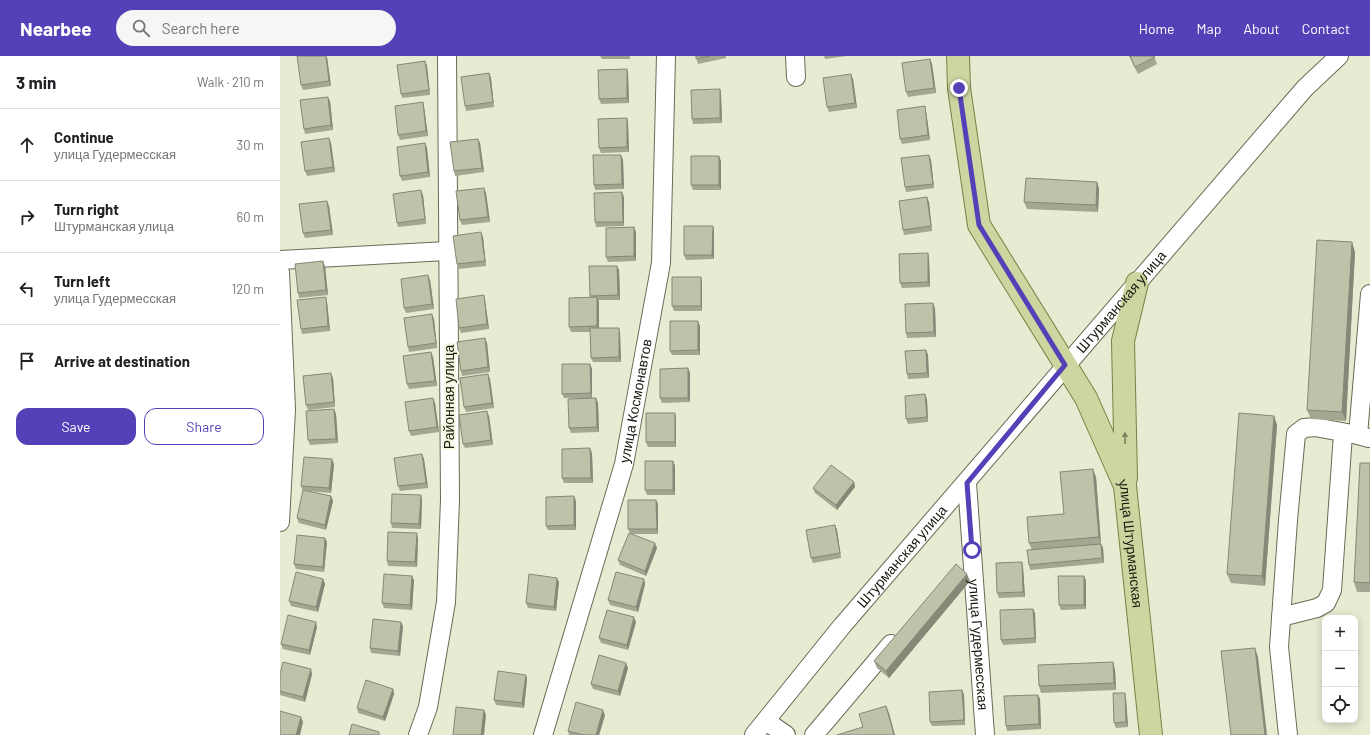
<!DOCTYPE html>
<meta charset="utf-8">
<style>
:root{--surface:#fff;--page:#f6f6f6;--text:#202124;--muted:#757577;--line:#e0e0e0;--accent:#5640b8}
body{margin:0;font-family:Barlow,sans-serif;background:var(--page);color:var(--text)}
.controls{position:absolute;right:12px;bottom:12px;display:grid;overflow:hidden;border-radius:8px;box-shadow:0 2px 10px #0003}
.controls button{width:36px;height:36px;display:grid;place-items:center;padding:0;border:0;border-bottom:1px solid var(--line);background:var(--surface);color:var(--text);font:20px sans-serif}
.stop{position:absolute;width:12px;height:12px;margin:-9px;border:3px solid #5640b8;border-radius:50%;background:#fff}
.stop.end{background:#5640b8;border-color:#fff;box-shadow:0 1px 4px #0008}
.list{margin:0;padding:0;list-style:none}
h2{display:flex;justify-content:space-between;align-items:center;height:52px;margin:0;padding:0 16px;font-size:17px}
h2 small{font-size:13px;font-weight:400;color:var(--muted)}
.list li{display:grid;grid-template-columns:26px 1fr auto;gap:12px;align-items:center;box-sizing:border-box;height:72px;padding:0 16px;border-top:1px solid var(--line)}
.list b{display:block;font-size:15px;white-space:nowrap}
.list p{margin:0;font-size:13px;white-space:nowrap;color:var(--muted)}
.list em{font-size:13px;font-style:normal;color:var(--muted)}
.actions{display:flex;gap:8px;padding:12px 16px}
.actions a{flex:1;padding:9px 0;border:1px solid var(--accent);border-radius:12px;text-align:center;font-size:14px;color:var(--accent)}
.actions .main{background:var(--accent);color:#fff}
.icon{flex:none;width:22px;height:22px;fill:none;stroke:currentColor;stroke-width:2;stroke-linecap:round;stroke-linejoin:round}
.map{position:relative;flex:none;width:1090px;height:679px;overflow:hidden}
header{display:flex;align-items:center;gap:24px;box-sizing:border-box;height:56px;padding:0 20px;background:var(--accent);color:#fff}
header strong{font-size:19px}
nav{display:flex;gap:22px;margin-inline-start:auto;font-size:14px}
.search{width:280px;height:36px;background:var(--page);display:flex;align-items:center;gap:10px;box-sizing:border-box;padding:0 14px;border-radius:22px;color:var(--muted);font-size:15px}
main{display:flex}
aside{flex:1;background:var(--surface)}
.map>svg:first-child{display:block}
</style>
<header>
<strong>Nearbee</strong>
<div class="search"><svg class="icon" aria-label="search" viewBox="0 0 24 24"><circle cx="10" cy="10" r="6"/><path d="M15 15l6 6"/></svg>Search here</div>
<nav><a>Home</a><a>Map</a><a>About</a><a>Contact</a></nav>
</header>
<main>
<aside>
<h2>3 min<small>Walk · 210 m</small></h2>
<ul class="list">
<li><svg class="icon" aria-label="ahead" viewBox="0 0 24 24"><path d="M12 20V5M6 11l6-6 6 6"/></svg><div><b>Continue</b><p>улица Гудермесская</p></div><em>30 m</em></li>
<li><svg class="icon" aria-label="right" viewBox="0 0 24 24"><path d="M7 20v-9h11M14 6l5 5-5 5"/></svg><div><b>Turn right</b><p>Штурманская улица</p></div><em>60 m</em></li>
<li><svg class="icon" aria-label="left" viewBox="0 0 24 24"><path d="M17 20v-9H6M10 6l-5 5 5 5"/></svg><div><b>Turn left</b><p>улица Гудермесская</p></div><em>120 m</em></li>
<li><svg class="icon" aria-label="arrive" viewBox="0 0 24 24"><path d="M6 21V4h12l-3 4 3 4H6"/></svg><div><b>Arrive at destination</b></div></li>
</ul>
<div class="actions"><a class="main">Save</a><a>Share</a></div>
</aside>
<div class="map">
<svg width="1090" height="679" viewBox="0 0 1090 679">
<rect width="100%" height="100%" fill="#e6ebd2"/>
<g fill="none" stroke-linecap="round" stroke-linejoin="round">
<defs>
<g id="minor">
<path d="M515,0L516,21"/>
<path d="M0,204L167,195"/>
<path d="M0,216L6,353L0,466"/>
<path d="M1089,382L1078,379L1090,238"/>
<path id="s1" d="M687,427L705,679"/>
<path d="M1001,561L1037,552L1046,547L1052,534L1063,378"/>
<path d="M486,665L506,679"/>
<path d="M138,679L148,651L166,546L170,444L167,0"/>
<path id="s2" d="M263,679L344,408L381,207L386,0"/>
<path id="s3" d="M474,679L562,570L1025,32L1059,0"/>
<path d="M534,679L611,588"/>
<path d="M1008,679L999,591L1008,464L1016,378L1024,372L1035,371L1078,379"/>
</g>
<g id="major">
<path id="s4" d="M678,0L679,32L699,169L806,342L845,430L871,679"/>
<path d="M846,422L843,285L857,227"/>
</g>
</defs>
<use href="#minor" stroke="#686c56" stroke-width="20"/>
<use href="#major" stroke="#788244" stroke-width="24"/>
<use href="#minor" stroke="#fff" stroke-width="18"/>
<use href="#major" stroke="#cdd6a0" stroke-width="22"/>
</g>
<path fill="#a3a791" d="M320,0H350V3H322Z
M416,0H446V2L418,8Z
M544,0H567L545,3Z
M849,0H874L877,8L858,18Z
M47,1L51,30L23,34L21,29Z
M650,3L652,8L656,37L628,41L626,36Z
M145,5L147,10L150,39L122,42L121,38Z
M347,13L348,18L349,47L321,48L319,43Z
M209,17L211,22L214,51L186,55L185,50Z
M573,23L577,52L549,56L547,51Z
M440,33L441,38L442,67L413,68L412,63Z
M50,45L53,74L25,78L24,73Z
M645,50L646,55L650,84L622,88L620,83Z
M144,51L148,80L120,84L118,79Z
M347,62L348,67L349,96L321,97L319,92Z
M51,87L55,116L27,120L25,115Z
M145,87L147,92L150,121L122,125L120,120Z
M200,87L204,116L175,120L174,115Z
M341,99L343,104L344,133L315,134L314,129Z
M649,99L651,104L654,132L626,136L625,131Z
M441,105V134H413L411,129Z
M817,126L819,133L818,156L747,153L744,146Z
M204,132L206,137L210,166L182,169L180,164Z
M143,139L146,168L118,171L117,167Z
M344,141V170L316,171L315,166Z
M47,145L49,150L53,179L25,182L23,177Z
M649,146L652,175L624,179L623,174Z
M434,174V203L406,204L404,199Z
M356,176V205L328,206L326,201Z
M203,181L206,210L178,213L177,208Z
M1075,196L1066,365L1031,363L1027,354Z
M648,197L649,202L650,231L622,232L620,227Z
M45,210L48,239L19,242L18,237Z
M337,210L339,214L340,244H318L319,246V272L340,277L341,306H313L311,302L310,276H291L289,271L310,242V240Z
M150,224L154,253L126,257L124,252Z
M422,226V255H394L392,250Z
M204,239L205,244L209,273L181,277L179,272Z
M46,241L47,246L50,275L22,278L21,273Z
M655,252L656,281L627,282L626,277Z
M154,263L157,292L129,296L128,291Z
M420,270V299H392L390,295Z
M207,287L210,316L182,320L181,315Z
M646,294L648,299L649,322L628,323L627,318Z
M153,301L157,330L129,333L127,328Z
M310,308L312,313V342H284L282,338Z
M410,317V346L382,347L380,342Z
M53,322L55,351L28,354L26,349Z
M210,323L214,352L186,356L184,351Z
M316,342L318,347L319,376L291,377L289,372Z
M647,343L648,366L628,368L626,363Z
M155,347L159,376L131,380L129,375Z
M54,353L56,358L58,387L30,389L28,384Z
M209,360L213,389L185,392L183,388Z
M994,360L997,369L985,530L951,527L947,518Z
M396,362V391H368L366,386Z
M312,397L313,427H284L282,422Z
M142,398L144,403L148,432L120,435L118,430Z
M393,405L395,410V439H367L365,434Z
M1090,407V536H1077L1074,526Z
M54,408L51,437L28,435L51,440L53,445L46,474L19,467L17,462L23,435L21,430Z
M816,421L821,488L823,492L824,507L750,514L749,509L752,494L749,487L784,458Z
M574,426L575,431L557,454L535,437L533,432Z
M141,439L142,444L141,473L112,472L111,467Z
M376,444L378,448V478H351L377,492L366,520L340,509L338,504L350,477L348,473Z
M296,445V474H268L266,470Z
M555,469L557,474L561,502L533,507L531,502Z
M45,482L47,486L44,516L16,513L14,508Z
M138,482L137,511L108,510L107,505Z
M742,506L743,511L745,541L719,542L717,537Z
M804,520L806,525V553L781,554L779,549Z
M43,523L45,528L38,556L11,550L9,545Z
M364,523L365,528L358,556L330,549L328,544Z
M134,524L132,554L104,552L102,547Z
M690,525L609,622L597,612L594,605Z
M279,526L276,555L248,552L246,547Z
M753,553L755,557L756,587L723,589L721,584Z
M356,566L348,594L321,587L319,582Z
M123,570L120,600L91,597L90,592Z
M37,571L30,599L3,593L1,588Z
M833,606L835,614L836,634L761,637L759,630Z
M348,612L340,640L313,633L311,628Z
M0,618H32L25,646L0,639Z
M246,619L247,623L244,652L216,649L214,644Z
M113,633L114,638L105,665L78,657L77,652Z
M682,634L684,639L685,669L652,670L650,666Z
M758,639L760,643L761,673L727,675L726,670Z
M846,642L848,671L836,672L834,667Z
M325,659L319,679H289L288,675Z"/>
<path fill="#848876" d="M46,0L47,1L51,30L49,25Z
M650,3L652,8L656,37L654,32Z
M145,5L147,10L150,39L149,34Z
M347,13L348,18L349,47L347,42Z
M209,17L211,22L214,51L213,46Z
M571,18L573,23L577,52L575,47Z
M440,33L441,38L442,67L440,62Z
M48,41L50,45L53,74L51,69Z
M143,46L144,51L148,80L146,75Z
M645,50L646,55L650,84L648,79Z
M347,62L348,67L349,96L347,91Z
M49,82L51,87L55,116L53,111Z
M198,83L200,87L204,116L202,112Z
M145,87L147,92L150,121L148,116Z
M341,99L343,104L344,133L342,128Z
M649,99L651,104L654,132L653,128Z
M439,100L441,105V134L439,129Z
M817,126L819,133L818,156L816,149Z
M204,132L206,137L210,166L208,161Z
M141,134L143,139L146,168L145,163Z
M342,136L344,141V170L343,166Z
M647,141L649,146L652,175L651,170Z
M47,145L49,150L53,179L51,174Z
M433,170L434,174V203L432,199Z
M354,171L356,176V205L354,200Z
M201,176L203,181L206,210L205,205Z
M1072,186L1075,196L1066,365L1062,356Z
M648,197L649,202L650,231L648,226Z
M43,205L45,210L48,239L46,234Z
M337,210L339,214L340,244L338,239Z
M148,219L150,224L154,253L152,248Z
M421,221L422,226V255L421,250Z
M204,239L205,244L209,273L207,268Z
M46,241L47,246L50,275L48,270Z
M317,241L319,246V275L317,270Z
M653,247L655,252L656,281L654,276Z
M152,258L154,263L157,292L156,287Z
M418,265L420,270V299L418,294Z
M339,272L340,277L341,306L339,301Z
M205,282L207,287L210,316L208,311Z
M646,294L648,299L649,322L647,317Z
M151,296L153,301L157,330L155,325Z
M310,308L312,313V342L311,337Z
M408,312L410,317V346L408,342Z
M51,317L53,322L55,351L54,346Z
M208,318L210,323L214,352L212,347Z
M645,338L647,343L648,366L647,361Z
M153,342L155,347L159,376L157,371Z
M316,342L318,347L319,376L317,371Z
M54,353L56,358L58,387L56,383Z
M207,355L209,360L213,389L211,384Z
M395,357L396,362V391L395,386Z
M994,360L997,369L985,530L982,520Z
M310,392L312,397L313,427L311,422Z
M142,398L144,403L148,432L146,427Z
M52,403L54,408L51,437L49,432Z
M393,405L395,410V439L393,434Z
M813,413L816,421L821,488L819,481Z
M574,426L575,431L557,454L556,449Z
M141,439L142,444L141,473L139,468Z
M51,440L53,445L46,474L45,469Z
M294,440L296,445V474L294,469Z
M376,444L378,448V478L377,473Z
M555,469L557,474L561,502L560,497Z
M137,477L138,482L137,511L135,506Z
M45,482L47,486L44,516L43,511Z
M375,487L377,492L366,520L365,515Z
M821,488L823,492L824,507L822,502Z
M742,506L743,511L745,541L743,536Z
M687,518L690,525L609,622L606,615Z
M132,520L134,524L132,554L130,549Z
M804,520L806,525V553L804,549Z
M277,522L279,526L276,555L274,551Z
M43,523L45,528L38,556L36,551Z
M364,523L365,528L358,556L356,551Z
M753,553L755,557L756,587L755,582Z
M354,561L356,566L348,594L347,589Z
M36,566L37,571L30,599L29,594Z
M121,566L123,570L120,600L118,595Z
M975,592L978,601L987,679H985Z
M833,606L835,614L836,634L834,627Z
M346,607L348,612L340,640L338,635Z
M31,613L32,618L25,646L23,641Z
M246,619L247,623L244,652L242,647Z
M113,633L114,638L105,665L103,661Z
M682,634L684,639L685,669L684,664Z
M845,637L846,642L848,671L846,666Z
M758,639L760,643L761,673L759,668Z
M606,650L609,657L615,679H614Z
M204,654L206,659L204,679H201Z
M323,654L325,659L319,679H316Z
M21,661L23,666L20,679H16Z"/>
<path fill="#bdc2a9" stroke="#848876" d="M17,0H46L49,25L21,29Z
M416,0H430L416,3Z
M850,0H874L875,1L855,11Z
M650,3L654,32L626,36L622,7Z
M145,5L149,34L121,38L117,9Z
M347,13V42L319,43L318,14Z
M209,17L213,46L185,50L181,21Z
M571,18L575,47L547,51L543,22Z
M440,33V62L412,63L411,34Z
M48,41L51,69L24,73L20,44Z
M143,46L146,75L118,79L115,50Z
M645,50L648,79L620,83L617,54Z
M347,62V91L319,92L318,63Z
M49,82L53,111L25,115L21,86Z
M198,83L202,112L174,115L170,86Z
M145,87L148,116L120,120L117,91Z
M313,99H341L342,128L314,129Z
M649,99L653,128L625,131L621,102Z
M411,100H439V129H411Z
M746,122L817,126L816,149L744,146Z
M204,132L208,161L180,164L176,135Z
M141,134L145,163L117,167L113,138Z
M342,136L343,166H315L314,137Z
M647,141L651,170L623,174L619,145Z
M47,145L51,174L23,177L19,148Z
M404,170H433L432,199H404Z
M354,171V200L326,201V172Z
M201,176L205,205L177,208L173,180Z
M1037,184L1072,186L1062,356L1027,354Z
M648,197V226L620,227L619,198Z
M43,205L46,234L18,237L15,208Z
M309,210H337L338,239L310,240Z
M148,219L152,248L124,252L121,223Z
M392,221H421V250H392Z
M204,239L207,268L179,272L176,243Z
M46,241L48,270L21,273L17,244Z
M317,241V270L289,271V242Z
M653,247L654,276L626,277L625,248Z
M152,258L156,287L128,291L124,262Z
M390,265H418V294L390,295Z
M310,272H339V301L311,302Z
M205,282L208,311L181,315L177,286Z
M646,294L647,317L627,318L625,295Z
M151,296L155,325L127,328L123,300Z
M282,308H310L311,337L282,338Z
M408,312V342H380V313Z
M51,317L54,346L26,349L23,320Z
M208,318L212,347L184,351L180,322Z
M645,338L647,361L626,363L625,340Z
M153,342L157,371L129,375L125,346Z
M316,342L317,371L289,372L288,343Z
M54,353L56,383L28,384L26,355Z
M207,355L211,384L183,388L179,359Z
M366,357H395V386H366Z
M959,357L994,360L982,520L947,518Z
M310,392L311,422H282V393Z
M142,398L146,427L118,430L114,402Z
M24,401L52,403L49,432L21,430Z
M365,405H393V434H365Z
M1080,407H1090V527L1074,526Z
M551,409L574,426L556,449L533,432Z
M813,413L819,481L749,487L747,461L784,458L780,416Z
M23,434L51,440L45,469L17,462Z
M112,438L141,439L139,468L111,467Z
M294,440V469L266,470V441Z
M348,444H376L377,473H348Z
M555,469L560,497L531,502L526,474Z
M108,476L137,477L135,506L107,505Z
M349,477L375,487L365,515L338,504Z
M17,479L45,482L43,511L14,508Z
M821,488L822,502L749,509L747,494Z
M742,506L743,536L717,537L716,507Z
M676,508L687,518L606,615L594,605Z
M16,516L43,523L36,551L9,545Z
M336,516L364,523L356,551L328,544Z
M104,518L132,520L130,549L102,547Z
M249,518L277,522L274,551L246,547Z
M778,520H804V549H779Z
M753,553L755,582L721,584L720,554Z
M327,554L354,561L347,589L319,582Z
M8,559L36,566L29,594L1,588Z
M93,563L121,566L118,595L90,592Z
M975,592L985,679H951L941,595Z
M319,599L346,607L338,635L311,628Z
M3,606L31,613L23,641L0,635V618Z
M833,606L834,627L759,630L758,609Z
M218,615L246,619L242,647L214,644Z
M86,624L113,633L103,661L77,652Z
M682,634L684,664L650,666L649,636Z
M833,637H845L846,666L834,667Z
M758,639L759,668L726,670L724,640Z
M296,646L323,654L316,679H304L288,675Z
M606,650L614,679H557L583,671L579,658Z
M176,651L204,654L201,679H173Z
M0,655L21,661L16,679H0Z
M72,668L99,676V679H69Z"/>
<defs><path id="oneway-solid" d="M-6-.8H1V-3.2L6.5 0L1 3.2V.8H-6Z"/></defs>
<use fill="#7c815f" href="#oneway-solid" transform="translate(845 382) rotate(-91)"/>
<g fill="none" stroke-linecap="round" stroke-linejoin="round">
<path stroke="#5640b8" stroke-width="5" d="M679,32L699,169L785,309L687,427L692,494"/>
</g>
<g text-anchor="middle" stroke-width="4" stroke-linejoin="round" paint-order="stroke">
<g font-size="14" fill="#181910" stroke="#f3f8df">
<text dy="5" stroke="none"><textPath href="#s3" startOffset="568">Штурманская улица</textPath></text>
<text transform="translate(169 341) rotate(-90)" y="5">Районная улица</text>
<text dy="5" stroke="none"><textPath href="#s2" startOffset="347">улица Космонавтов</textPath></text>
<text dy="5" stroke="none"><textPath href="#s4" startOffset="528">улица Штурманская</textPath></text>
<text dy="5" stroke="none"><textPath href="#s3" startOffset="232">Штурманская улица</textPath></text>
<text dy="5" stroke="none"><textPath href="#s1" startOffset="162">улица Гудермесская</textPath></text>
</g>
</g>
</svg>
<div class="controls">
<button>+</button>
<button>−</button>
<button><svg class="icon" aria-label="locate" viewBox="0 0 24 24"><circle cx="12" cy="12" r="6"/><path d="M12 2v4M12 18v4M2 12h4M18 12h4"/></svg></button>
</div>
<div class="stop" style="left:692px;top:494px"></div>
<div class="stop end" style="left:679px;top:32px"></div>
</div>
</main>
